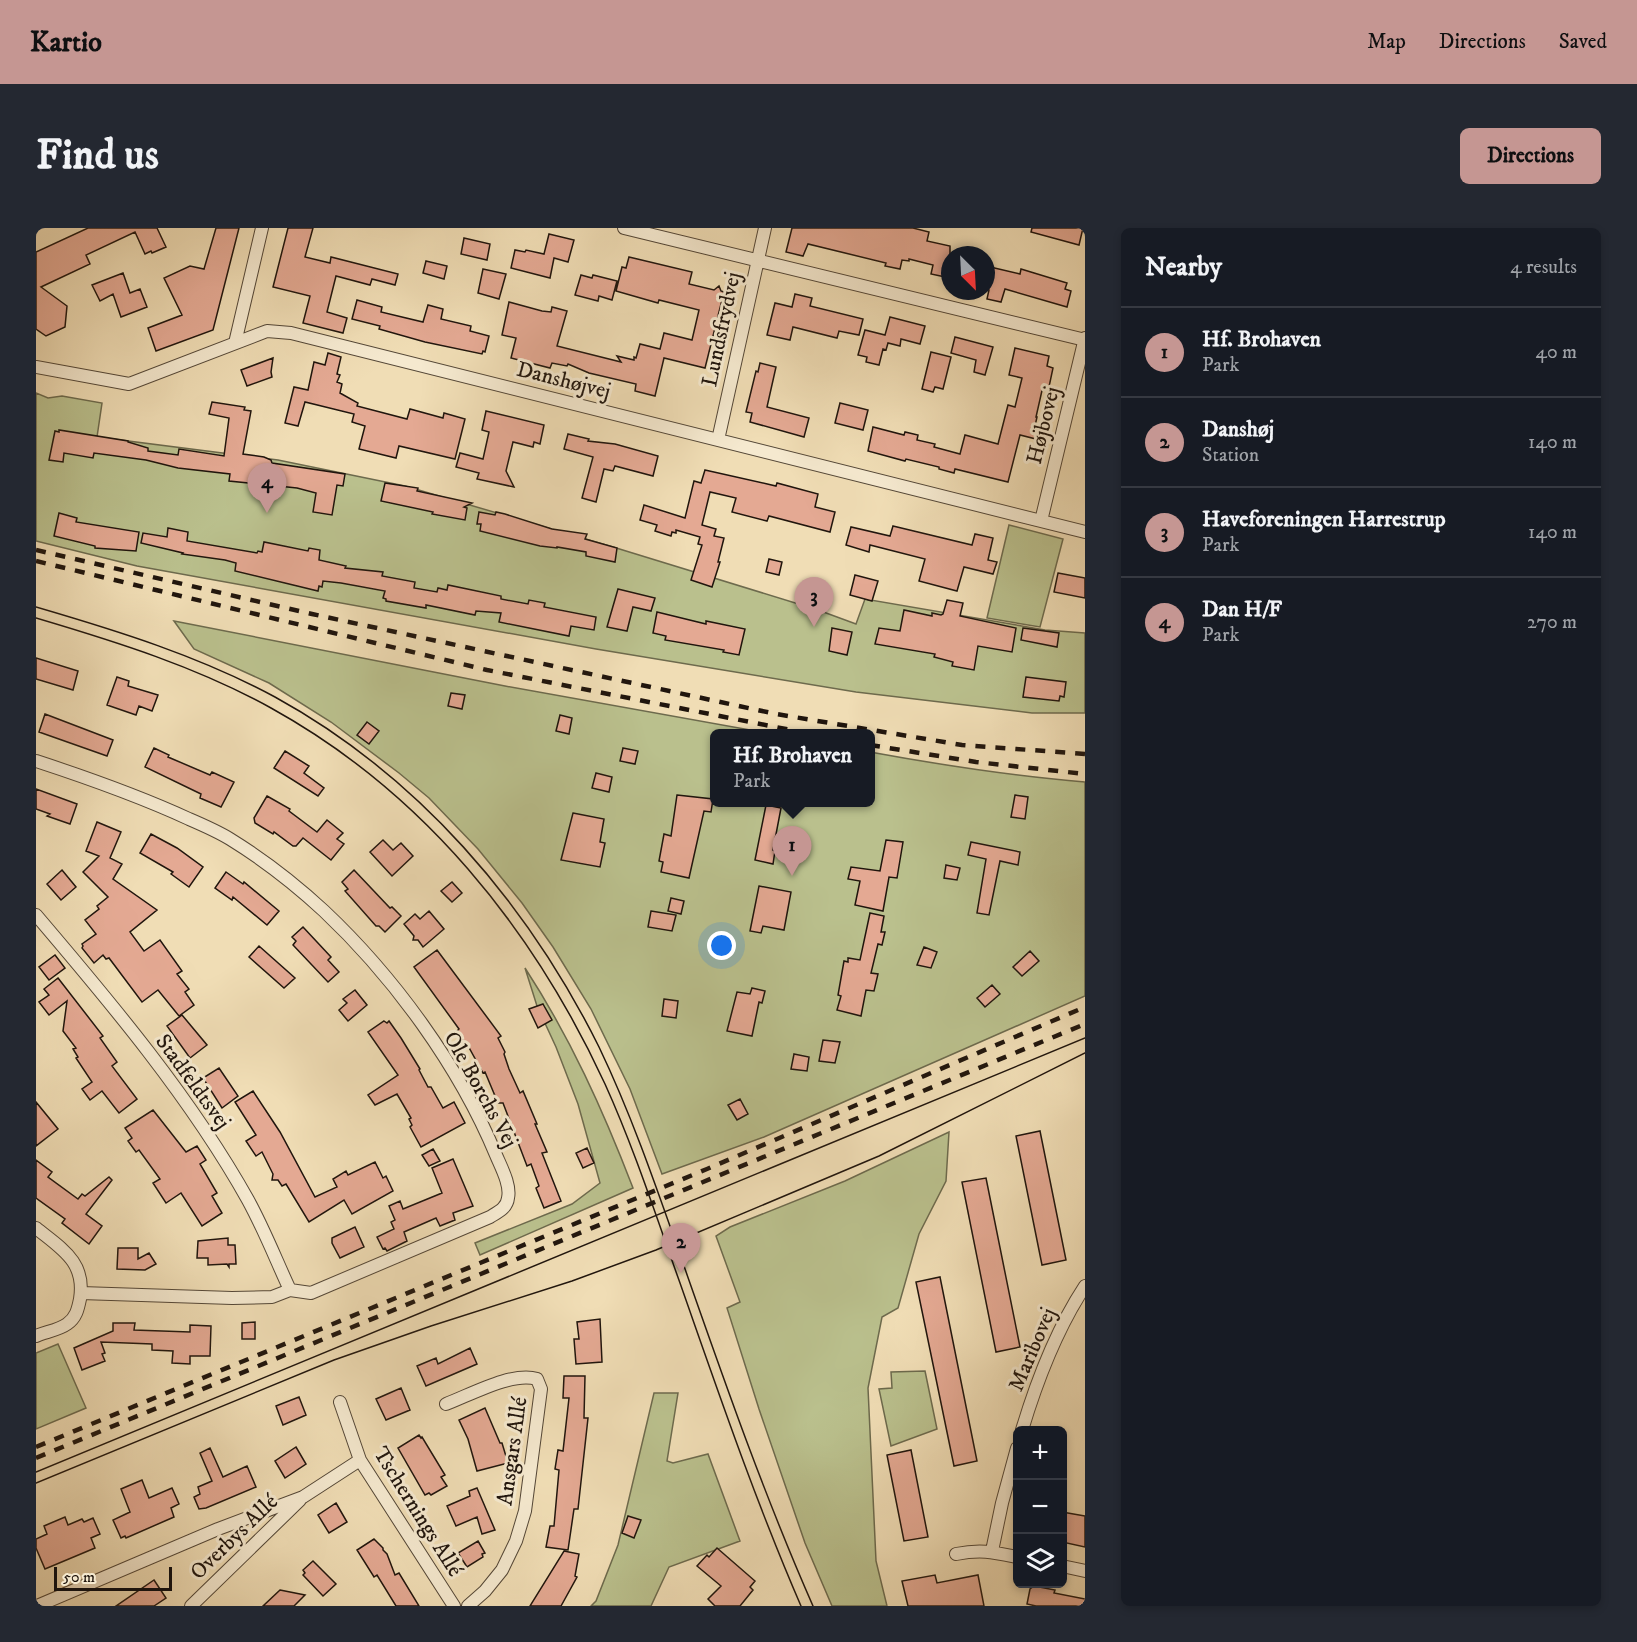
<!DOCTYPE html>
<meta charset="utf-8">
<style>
:root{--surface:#171b24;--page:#242831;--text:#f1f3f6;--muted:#9ea1a6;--line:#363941;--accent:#c59692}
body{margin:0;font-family:"IM FELL DW Pica",serif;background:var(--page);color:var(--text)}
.controls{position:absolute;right:18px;bottom:18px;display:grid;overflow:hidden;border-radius:9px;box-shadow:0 3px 9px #0003}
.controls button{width:54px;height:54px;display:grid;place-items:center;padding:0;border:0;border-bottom:2px solid var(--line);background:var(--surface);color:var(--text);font:30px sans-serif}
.compass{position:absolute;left:905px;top:18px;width:54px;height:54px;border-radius:50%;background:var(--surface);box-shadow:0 3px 9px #0003;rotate:156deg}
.scale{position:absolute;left:18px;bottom:15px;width:118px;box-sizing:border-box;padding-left:6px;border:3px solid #20150d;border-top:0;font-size:16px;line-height:21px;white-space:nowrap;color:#20150d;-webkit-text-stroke:4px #f5e9cf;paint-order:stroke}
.you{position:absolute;left:686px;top:718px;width:21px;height:21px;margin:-15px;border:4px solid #fff;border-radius:50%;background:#1a73e8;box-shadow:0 0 0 9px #1a73e833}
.badge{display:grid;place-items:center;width:39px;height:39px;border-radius:50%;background:var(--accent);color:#111;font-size:20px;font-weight:700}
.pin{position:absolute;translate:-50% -50px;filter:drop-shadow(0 2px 3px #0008)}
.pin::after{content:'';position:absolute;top:32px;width:21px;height:18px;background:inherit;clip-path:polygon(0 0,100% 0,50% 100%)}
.popup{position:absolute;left:674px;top:501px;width:165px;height:78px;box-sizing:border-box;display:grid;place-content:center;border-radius:9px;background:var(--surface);filter:drop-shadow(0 2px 4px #0005);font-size:20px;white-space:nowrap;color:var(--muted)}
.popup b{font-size:22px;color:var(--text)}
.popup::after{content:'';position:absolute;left:50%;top:100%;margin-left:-12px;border:12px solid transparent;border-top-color:var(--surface)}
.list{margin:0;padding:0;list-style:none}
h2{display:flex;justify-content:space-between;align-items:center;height:78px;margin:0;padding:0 24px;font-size:26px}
h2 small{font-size:20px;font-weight:400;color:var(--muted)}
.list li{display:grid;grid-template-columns:39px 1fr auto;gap:18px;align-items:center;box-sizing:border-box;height:90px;padding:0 24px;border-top:2px solid var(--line)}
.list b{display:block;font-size:22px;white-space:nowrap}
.list p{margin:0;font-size:20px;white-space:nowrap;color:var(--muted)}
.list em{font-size:20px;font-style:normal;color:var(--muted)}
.icon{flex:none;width:33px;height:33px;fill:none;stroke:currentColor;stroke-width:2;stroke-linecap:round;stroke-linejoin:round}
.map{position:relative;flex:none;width:1049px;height:1378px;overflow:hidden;border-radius:9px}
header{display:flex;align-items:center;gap:36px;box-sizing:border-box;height:84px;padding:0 30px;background:var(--accent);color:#111}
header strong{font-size:28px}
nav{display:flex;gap:33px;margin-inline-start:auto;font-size:21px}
.intro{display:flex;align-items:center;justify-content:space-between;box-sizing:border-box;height:144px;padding:0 36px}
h1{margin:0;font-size:42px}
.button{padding:15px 27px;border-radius:9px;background:var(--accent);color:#111;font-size:21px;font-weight:700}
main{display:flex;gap:36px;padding:0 36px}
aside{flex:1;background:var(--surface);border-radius:9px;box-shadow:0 3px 9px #0003}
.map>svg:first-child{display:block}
</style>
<header>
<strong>Kartio</strong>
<nav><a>Map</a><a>Directions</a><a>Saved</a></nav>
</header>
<div class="intro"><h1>Find us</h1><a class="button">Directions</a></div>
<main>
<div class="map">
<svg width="1049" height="1378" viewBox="0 0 1049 1378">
<rect width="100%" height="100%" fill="#f0ddb5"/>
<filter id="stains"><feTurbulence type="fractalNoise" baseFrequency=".00333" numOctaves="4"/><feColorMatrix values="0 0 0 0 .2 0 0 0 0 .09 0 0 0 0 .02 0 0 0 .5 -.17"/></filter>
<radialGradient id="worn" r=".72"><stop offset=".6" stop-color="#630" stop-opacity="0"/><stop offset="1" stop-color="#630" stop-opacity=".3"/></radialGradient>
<path fill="#bac08d" stroke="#6d6a4d" stroke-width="1.5" d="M0,165L12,170L26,168L66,175L61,209L242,232L369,258L577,319L782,382L820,396L829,371L1009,402L1049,405V485H996L820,464L560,421L101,338L0,313Z
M973,297L1027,311L1004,399L951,390Z
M138,393L469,458L731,505L678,506V574H834V524C905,537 977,548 1049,554V768L728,909L626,946L594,861L555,781L517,719L486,675L442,621L393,570L363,545L295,494L233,455L158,421Z
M489,740C534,809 567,882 597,960L444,1027L439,1015L536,976L564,955L542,876L520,819L501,778Z
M913,904L910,953L883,1006L862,1080L846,1089L832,1160L840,1333L851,1378H796L769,1315L723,1181L691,1080L704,1074L680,1008L694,999L809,953Z
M22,1116L50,1180L0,1201V1125Z
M889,1143L901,1201L855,1218L843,1161L856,1160L855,1144Z
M618,1165H642L631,1233L637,1235L672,1226L704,1313L633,1339L615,1378H555L560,1373L582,1317Z"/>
<path fill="#e4a993" stroke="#20150d" stroke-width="1.5" d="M52,0H121L130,19L116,25L115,23L109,26L99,4L50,27L54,36L5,59L31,78L29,99L10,108L0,101V24Z
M180,0H203L177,102L120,123L112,100L146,87L128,50L154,38L168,41Z
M252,0H277L269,29L294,35L295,29L362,46L359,57L336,51L334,57L300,48L291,84L311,90L307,105L267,95L274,68L237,59Z
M756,0H877L893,4L891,13L914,18V50L895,46L897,37L873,31V33L866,32L864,41L849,38L850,35L772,16L767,28L750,24Z
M996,0H1047L1043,17L995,4Z
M513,6L538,12L532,34L518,30L514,50L475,40L479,22L489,24L490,22L508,26Z
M428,10L454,16L451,32L425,26Z
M593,29L656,44L653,56L678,62L683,58L685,63L688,64L669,140L628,130L619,168L599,163L600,156L553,145L532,136L531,138L516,135L514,140L475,130L480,110L466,107L473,74L506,83L515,84L516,79L531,83L521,118L585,134L581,128L598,132V129L600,130L604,116L624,121L628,105L656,112L663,82L623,72L622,75L580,63L586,39L590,40Z
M390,33L411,38L408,51L387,45Z
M950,38L984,46L985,41L1031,55L1029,61L1035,63L1031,79L969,61L965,74L951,71L953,62L950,61Z
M447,41L470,46L463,71L442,65Z
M87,45L94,65L104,61L111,79L85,89L77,66L64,73L56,57Z
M545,47L556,50L557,47L581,53L576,72L563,68L562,73L539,67Z
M759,66L776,70L774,78L827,91L823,107L803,103L801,110L757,99L754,112L731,107L739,75L756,79Z
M321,72L346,79L345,84L387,94L392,77L407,81L405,91L435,98L434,103L453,108L449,124L447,123L446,126L389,114L343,101L344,98L316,91Z
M854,89L889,98L884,116L865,111L864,118L852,115L850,122L847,121L843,137L830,134L831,129L822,127L829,102L849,107Z
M919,109L957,119L949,147L938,144L940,132L915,125Z
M979,120L1013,128L1011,138L1017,140L1013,159L1007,158L1000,189H1001L999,198L1003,199L1000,211L984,207L972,254L919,241L918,245L903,241V239L870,231L869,233L832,223L837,199L868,207L869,204L882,207L881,212L899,216L898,219L924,226L929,207L962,216L972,177L979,179L986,150L973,147Z
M895,124L915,129L907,161L899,159L897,164L886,161Z
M292,125L305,129L301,146L304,147L301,154L306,156L304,165L322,175L321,178L371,191L374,181L407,190L408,185L429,191L419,231L363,218L360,230L323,221L329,198L316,194L318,186L269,174L262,198L249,195L258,159L272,162L278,134L289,137Z
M237,130L235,144L236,149L211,158L205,142Z
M724,135L740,139L731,179L773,190L768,209L714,194L716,185L710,184L720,143L722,144Z
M176,174L209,179L208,182L215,183L207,226L228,229L235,232L236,235L309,246L307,258L301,257L296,287L277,284L280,265L261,260L193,253L194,246L142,240L110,232L58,225L57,230L28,225L27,234L13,232L19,203L23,204V202L92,213V214L112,220V223L142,227L143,221L188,228L193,190L173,186Z
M804,175L832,182L827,202L799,195Z
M450,183L508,197L504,216L498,214L497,219L477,214L470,243L478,259L441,251L443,245L420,239L424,225L447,231L453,204L446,202Z
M532,206L553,211L552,213L579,216L622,228L617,248L579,238L577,243L568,241L560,274L546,270L557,229L528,221Z
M669,242L740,258L741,255L782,266L779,279L799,284L794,304L733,288L731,293L696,284L700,270L674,264L666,297L680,301L678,308L688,310L682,334H684L676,359L655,352L666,317L662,316L664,309L640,302V305L636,304L635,308L619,303L621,297L604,292L608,277L649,290L658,253L665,255Z
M349,255L382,260L381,263L436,275L428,279L431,280L429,292L396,286L397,284L345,273Z
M443,284L459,287L460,284L469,286L516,301L551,306L549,311L581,320L579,334L550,328V324L521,319V320L504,318L444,303L445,296H441Z
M23,285L41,290L40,294L103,304L100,323L59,320V318L18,308Z
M857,298L936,317L939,306L957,310L952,332L961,334L957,346L928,339L921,363L883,353L889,331L834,317L833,324L810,317L815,299L854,308Z
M132,300L152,304L151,313L221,325L222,323L226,324L228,314L272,323L273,320L284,322L283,332L310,338L309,340L347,344L346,348L379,354L378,360L401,364L402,360L411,362L412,357L465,368V371L492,376L493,372L509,375L508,379L560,389L558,402L535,398L533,408L463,394L465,385L440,383L439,387L390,377V380L350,373V371L347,370L349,363L305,355L287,353L286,359L283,358L282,363L199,343L200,335L189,332L146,326L147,325L105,315L107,305L131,309Z
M733,331L746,334L743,347L730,344Z
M1022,345L1049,350V370L1018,364Z
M819,347L842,353L836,373L814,367Z
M582,361L619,370L615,383L597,379L591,403L571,399Z
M911,372L927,375L924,388L980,400L976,424L942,418L938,442L916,438L917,434L898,429L899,426L839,416L843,400L864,403L868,382L896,388V385L905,387L907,386Z
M621,384L670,396V393L709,401L703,427L687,424L688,422L629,412L630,408L617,405Z
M796,400L816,404L811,427L793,423Z
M987,400L1023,405L1021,419L985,412Z
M0,430L42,443L37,462L0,451Z
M81,449L93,453L92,458L122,467L116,483L103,478L100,487L71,477Z
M990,449L1030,454L1028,469L1024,468L1023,473L987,469Z
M415,465L429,467L426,481L412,478Z
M9,486L77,512L71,528L3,504Z
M524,487L536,490L533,506L520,503Z
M331,494L343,503L333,516L321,507Z
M118,520L133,527L132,529L174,547L176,544L198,554L185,579L164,570L165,566L109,539Z
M587,520L602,523L599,536L584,533Z
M249,523L273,538L268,545L288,560L282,568L238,540Z
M560,545L576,549L573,564L556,560Z
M0,561L41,576L34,596L11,588L14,586L0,581Z
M641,567L677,571L675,584L668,583L653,650L625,644L627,634L623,633L628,606L635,608Z
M979,567L992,569L989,591L975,589Z
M231,568L254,581L253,583L281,604L291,592L307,605L301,611L308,616L295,632L267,610L260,618H257L238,604L237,606L219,595L218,590Z
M730,577L745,580L737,622L739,623L737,636L719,632Z
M537,585L568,591L564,614L569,615L564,639L525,632Z
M61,594L85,604L74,630L86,636L77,651L121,682L94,704L108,723L124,712L146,743L141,746L153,761L149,764L158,777L143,788L122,762L106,774L73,730L70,731L67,727L58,735L46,720L47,718L46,716L60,706L49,692L63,681L61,678L72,669L47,644L63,628L50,623Z
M115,606L141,620L167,639L153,659L135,646L137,644L104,625Z
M347,612L357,622L365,615L377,628L356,648L334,624Z
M850,612L867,614L861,650L853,649L847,683L819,677L824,653L812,651L815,639L844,643Z
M935,614L984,624L982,637L964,633L953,687L941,685L950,631L932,627Z
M910,637L924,640L921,652L908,650Z
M26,642L40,659L25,672L11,656Z
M318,642L354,680L356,679L365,688L349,704L343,698H340L309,663L312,661L306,654Z
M190,644L207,656L208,654L243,683L231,697L197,669L196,672L179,660Z
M416,654L426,665L416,674L405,663Z
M723,658L755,664L748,702L727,698L725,705L714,703Z
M635,670L648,673L645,686L632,683Z
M393,683L408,701L387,719L382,712H377L378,708L368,696L379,686L384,691Z
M615,683L640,687L636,703L612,699Z
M834,685L848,688L845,704H849L846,717L842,716L835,745L842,746L838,763L830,762L825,788L801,782L805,768L802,767L808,733L812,734V730L824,732Z
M267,699L295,729L292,732L303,744L292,754L257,717L260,713L256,709Z
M223,718L259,750L248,760L213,729Z
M888,719L901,724L895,740L881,737Z
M401,722L465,808L462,810L469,824L468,826L473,841L484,865L487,863L501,896H499L511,924L506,925L525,973L508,980L500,960L503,958L495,936L491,938L467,875H462L449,844L447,845L431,816L430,817L421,803L423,801L378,739Z
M994,723L1003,733L986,748L977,739Z
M19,727L29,740L13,752L3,739Z
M22,750L67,808L64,810L81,834L76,838L101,871L83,885L66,863L54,872L46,861L56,854L40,830L42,829L37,821L40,820L27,803L31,773L13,787L3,774L13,767L8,761Z
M956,757L964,766L949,779L941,770Z
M716,760L729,763L726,775L723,774L716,808L691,803L701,764L714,766Z
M319,762L331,777L312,793L303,782L311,775L307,771Z
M628,771L642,773L640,790L626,788Z
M507,776L516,792L502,800L493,781Z
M146,787L171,817L154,830L131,798Z
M348,793L351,795L353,793L365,810L384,841L383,842L392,859H395L407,880L418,874L429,895L385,919L374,899L376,897L373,891L375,890L361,866L339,877L332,867L362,847L332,804Z
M787,812L804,814L799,835L783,833Z
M758,826L773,829L771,843L755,841Z
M183,840L202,868L186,880L167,850Z
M217,863L244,904L279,969L301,959L297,951L310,943L312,947L339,934L347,950L350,948L357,963L316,986L308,972L273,994L250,956L246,958L242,952H236L237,946L226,924L220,928L210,913L220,907L199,874Z
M704,871L712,886L701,892L692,877Z
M0,874L22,901L0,918Z
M117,882L150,924L161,918L170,932L164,936L181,965L176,968L186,985L166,998L145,965L130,975L117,955L124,951L103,922L100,924L92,913L96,910L89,900Z
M1004,903L1030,1032L1006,1037L980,908Z
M551,920L558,935L547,940L540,925Z
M397,921L404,933L393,938L386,927Z
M417,931L437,978L417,985L419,992L404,998L400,990L368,1004L371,1013L351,1023L349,1020L347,1021L341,1009L358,1001L355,994L359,992L353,978L364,973L367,981L406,965L396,940Z
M0,932L16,944L12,949L42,971L46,966L49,968L73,949L76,952L50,986L66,998L53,1016L26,995L29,991L0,970Z
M950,950L984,1119L960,1124L926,954Z
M319,999L328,1019L304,1030L296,1015V1010Z
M192,1010V1017H199L200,1036H193V1039L191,1036L172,1037V1030H161L162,1013Z
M82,1020H102V1031L113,1025L120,1036L109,1042L81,1041Z
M904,1049L941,1233L918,1238L880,1054Z
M564,1091L566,1134L540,1136L538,1111H543L541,1094Z
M219,1094V1111H206V1095Z
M77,1095H99L98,1102L154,1104V1097L175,1098L174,1128H154V1136L136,1135L137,1123L116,1122V1116L65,1114L69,1125L66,1126L69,1133L46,1142L38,1120L77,1103Z
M434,1120L441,1136L390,1158L381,1138L400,1130L402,1136Z
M528,1148H549L548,1190H552L542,1281H538L532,1322L510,1319L514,1298H518L523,1242L519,1241L522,1222L527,1223L533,1170H527Z
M365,1160L374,1182L350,1192L340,1171Z
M263,1169L270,1187L247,1197L240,1178Z
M449,1180L464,1215H466L472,1235L441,1243L432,1211L423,1192Z
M383,1207L385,1210L386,1209L409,1247L405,1249L411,1258L395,1267L393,1265L389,1267L362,1220Z
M260,1219L270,1236L249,1250L239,1233Z
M174,1220L187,1249L211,1238L220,1259L170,1280L163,1281L158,1269L164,1266L162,1259L176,1253L164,1225Z
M875,1222L892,1309L868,1313L851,1227Z
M106,1252L113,1270L136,1260L143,1276L135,1280L138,1289L90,1310L89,1308L85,1310L77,1292L94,1284L85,1261Z
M441,1260L459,1302L446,1306L441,1289L420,1298L411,1278L434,1268L433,1263Z
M300,1275L311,1294L293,1305L282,1287Z
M1026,1284L1049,1288V1319L1026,1314Z
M592,1288L605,1292L598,1310L586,1305Z
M29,1289L32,1297L46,1291L48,1294L57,1290L64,1306L55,1310L59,1320L9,1341L0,1320V1311L11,1306L8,1298Z
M338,1311L347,1320V1322L351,1326L359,1347L363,1345L383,1378H360L341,1347L338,1349L321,1322Z
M442,1313L449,1325L446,1326L447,1329L431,1339L422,1325Z
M681,1320L719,1353L714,1359L717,1362L704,1378H679L672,1371L685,1358L661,1338L671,1327L673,1329Z
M528,1323L543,1326L539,1348L541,1349L525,1378H494Z
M277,1333L300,1356L287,1368L267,1347L269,1345L267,1342Z
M899,1347L901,1355L942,1347L948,1378H872L866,1353Z
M118,1352L130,1370L118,1378H80Z
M998,1358L1019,1362L1018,1365L1049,1371V1378H1000L991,1376L994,1361Z
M244,1362L269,1367L258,1378H227Z"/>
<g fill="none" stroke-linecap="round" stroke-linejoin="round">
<defs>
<path id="street" d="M588,0L1049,112
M199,115L226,0
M0,139L93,156L231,103L255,105L1049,304
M682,212L729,0
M1005,293L1049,110
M0,533C52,550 103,568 153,591C167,597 181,603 194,611C228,632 259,656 288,683C358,749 423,838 460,927C465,939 475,957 472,970C471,980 462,984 454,989L275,1065L254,1062L236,1069L196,1070L45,1065
M0,687C75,775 155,870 212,972C228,1001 240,1032 254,1062
M0,1000C26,1021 50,1034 44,1071C42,1081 40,1090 31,1096C23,1102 9,1104 0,1108
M304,1174L324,1232L418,1378
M410,1176C434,1167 477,1143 501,1151L505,1161L489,1283L480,1313L466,1342L449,1363L432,1378
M986,1202C1001,1152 1020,1102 1049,1058
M956,1323L966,1275L981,1220
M920,1326C945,1321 957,1324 981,1329
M1026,1338L1049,1343
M1,1378L182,1301L267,1269L324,1232
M155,1378L264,1272"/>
</defs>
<use href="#street" stroke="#544737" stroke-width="14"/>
<use href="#street" stroke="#f5e9cf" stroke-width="12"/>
<path stroke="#20150d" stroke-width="1.5" d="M0,379C82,403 163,428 239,469C381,547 491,674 563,819C597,890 622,964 648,1038C688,1152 728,1267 777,1378
M0,390C81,414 161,439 235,480C387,564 497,700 569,856C598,920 620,988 644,1055C682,1163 719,1272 765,1378
M0,1244L1049,810
M0,1255L298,1132L395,1098L536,1053L620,1022L843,928L1049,825"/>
<path stroke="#20150d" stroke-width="4.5" stroke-dasharray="10 10" stroke-linecap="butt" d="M0,322L276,386L740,486L926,517L1049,526
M0,333L451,442L775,506
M834,517L940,534L1049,546
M0,1219L671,941L1049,779
M0,1230L1049,796"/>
</g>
<g text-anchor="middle" stroke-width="6" stroke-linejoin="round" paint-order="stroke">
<g font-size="22" fill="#20150d" stroke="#f5e9cf">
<text transform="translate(684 101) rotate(-78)" y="8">Lundsfrydvej</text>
<text transform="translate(528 151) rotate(14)" y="8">Danshøjvej</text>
<text transform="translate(1006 197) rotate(-76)" y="8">Højbovej</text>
<text transform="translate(158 853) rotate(54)" y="8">Stadfeldtsvej</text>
<text transform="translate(446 861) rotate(61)" y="8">Ole Borchs Vej</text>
<text transform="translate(995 1121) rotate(-67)" y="8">Maribovej</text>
<text transform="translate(475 1223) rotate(-82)" y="8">Ansgars Allé</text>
<text transform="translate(383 1283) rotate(58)" y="8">Tschernings Allé</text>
<text transform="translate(197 1308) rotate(-44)" y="8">Overbys Allé</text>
</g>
</g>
<rect width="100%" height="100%" filter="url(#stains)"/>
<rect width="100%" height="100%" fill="url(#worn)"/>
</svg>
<div class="controls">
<button>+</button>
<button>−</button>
<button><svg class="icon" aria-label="layers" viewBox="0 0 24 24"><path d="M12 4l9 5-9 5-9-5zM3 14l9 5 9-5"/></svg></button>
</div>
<svg class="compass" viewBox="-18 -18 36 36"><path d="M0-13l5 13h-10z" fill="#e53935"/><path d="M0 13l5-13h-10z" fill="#9ea1a6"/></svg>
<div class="scale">50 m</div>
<div class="you"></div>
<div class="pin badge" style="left:756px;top:648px">1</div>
<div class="popup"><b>Hf. Brohaven</b>Park</div>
<div class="pin badge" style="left:645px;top:1045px">2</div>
<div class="pin badge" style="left:778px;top:399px">3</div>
<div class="pin badge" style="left:231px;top:285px">4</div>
</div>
<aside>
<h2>Nearby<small>4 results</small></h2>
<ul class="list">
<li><span class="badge">1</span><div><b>Hf. Brohaven</b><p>Park</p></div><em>40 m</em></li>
<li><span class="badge">2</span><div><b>Danshøj</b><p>Station</p></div><em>140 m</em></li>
<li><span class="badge">3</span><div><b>Haveforeningen Harrestrup</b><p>Park</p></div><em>140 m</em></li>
<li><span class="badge">4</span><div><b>Dan H/F</b><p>Park</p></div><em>270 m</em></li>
</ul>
</aside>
</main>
